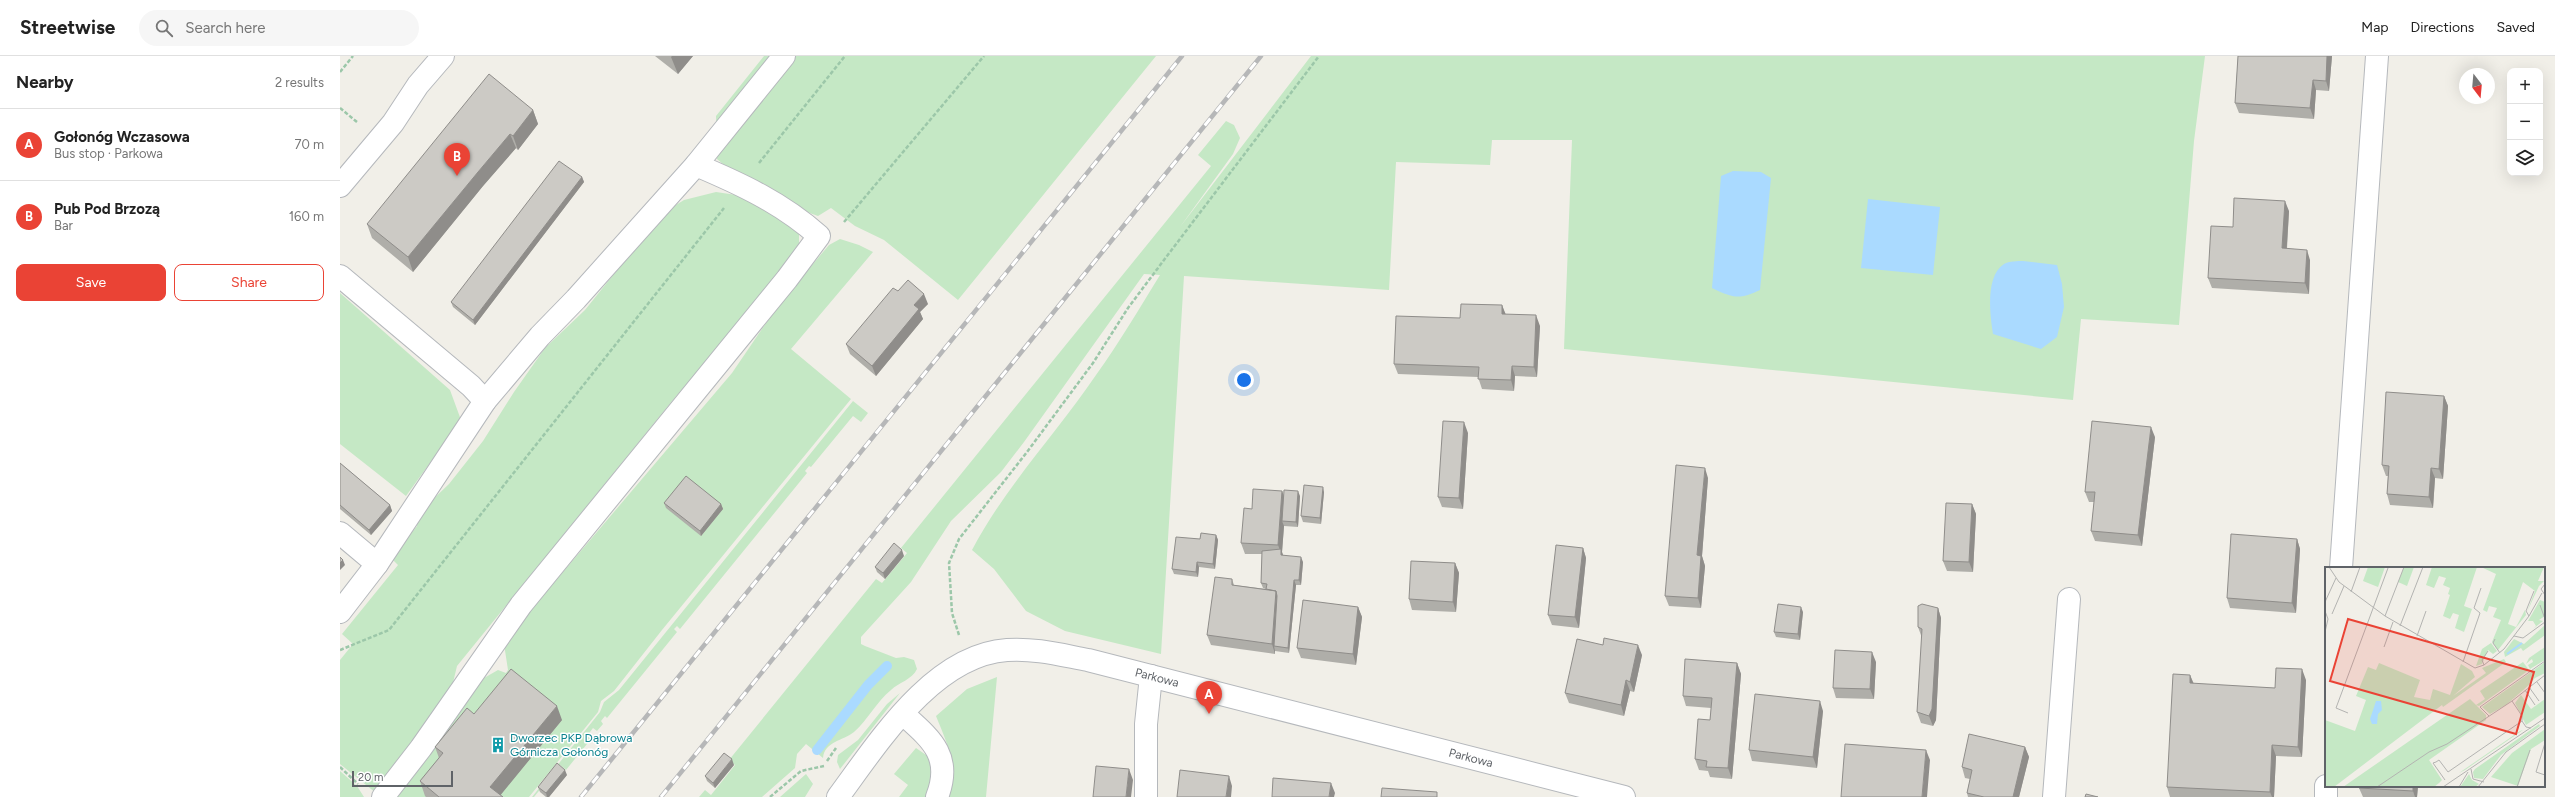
<!DOCTYPE html>
<meta charset="utf-8">
<style>
:root{--surface:#fff;--page:#f6f6f6;--text:#222;--muted:#767676;--line:#e0e0e0;--accent:#ea4335}
body{margin:0;font-family:Figtree,sans-serif;background:var(--page);color:var(--text)}
.controls{position:absolute;right:12px;top:12px;display:grid;overflow:hidden;border-radius:8px;box-shadow:0 4px 16px #0002}
.controls button{width:36px;height:36px;display:grid;place-items:center;padding:0;border:0;border-bottom:1px solid var(--line);background:var(--surface);color:var(--text);font:20px sans-serif}
.compass{position:absolute;left:2119px;top:12px;width:36px;height:36px;border-radius:50%;background:var(--surface);box-shadow:0 4px 16px #0002;rotate:164deg}
.scale{position:absolute;left:12px;bottom:10px;width:101px;box-sizing:border-box;padding-left:4px;border:2px solid #5f6368;border-top:0;font-size:11px;line-height:14px;white-space:nowrap;color:#5f6368;-webkit-text-stroke:3px #fff;paint-order:stroke}
.you{position:absolute;left:904px;top:324px;width:14px;height:14px;margin:-10px;border:3px solid #fff;border-radius:50%;background:#1a73e8;box-shadow:0 0 0 6px #1a73e833}
.badge{display:grid;place-items:center;width:26px;height:26px;border-radius:50%;background:var(--accent);color:#fff;font-size:13px;font-weight:700}
.pin{position:absolute;translate:-50% -33px;filter:drop-shadow(0 1px 2px #0008)}
.pin::after{content:'';position:absolute;top:21px;width:14px;height:12px;background:inherit;clip-path:polygon(0 0,100% 0,50% 100%)}
.list{margin:0;padding:0;list-style:none}
h2{display:flex;justify-content:space-between;align-items:center;height:52px;margin:0;padding:0 16px;font-size:17px}
h2 small{font-size:13px;font-weight:400;color:var(--muted)}
.list li{display:grid;grid-template-columns:26px 1fr auto;gap:12px;align-items:center;box-sizing:border-box;height:72px;padding:0 16px;border-top:1px solid var(--line)}
.list b{display:block;font-size:15px;white-space:nowrap}
.list p{margin:0;font-size:13px;white-space:nowrap;color:var(--muted)}
.list em{font-size:13px;font-style:normal;color:var(--muted)}
.actions{display:flex;gap:8px;padding:12px 16px}
.actions a{flex:1;padding:9px 0;border:1px solid var(--accent);border-radius:8px;text-align:center;font-size:14px;color:var(--accent)}
.actions .main{background:var(--accent);color:#fff}
.icon{flex:none;width:22px;height:22px;fill:none;stroke:currentColor;stroke-width:2;stroke-linecap:round;stroke-linejoin:round}
.map{position:relative;flex:none;width:2215px;height:741px;overflow:hidden}
header{display:flex;align-items:center;gap:24px;box-sizing:border-box;height:56px;padding:0 20px;background:var(--surface);border-bottom:1px solid var(--line)}
header strong{font-size:19px}
nav{display:flex;gap:22px;margin-inline-start:auto;font-size:14px}
.search{width:280px;height:36px;background:var(--page);display:flex;align-items:center;gap:10px;box-sizing:border-box;padding:0 14px;border-radius:22px;color:var(--muted);font-size:15px}
main{display:flex}
aside{flex:1;background:var(--surface)}
.map>svg:first-child{display:block}
</style>
<header>
<strong>Streetwise</strong>
<div class="search"><svg class="icon" aria-label="search" viewBox="0 0 24 24"><circle cx="10" cy="10" r="6"/><path d="M15 15l6 6"/></svg>Search here</div>
<nav><a>Map</a><a>Directions</a><a>Saved</a></nav>
</header>
<main>
<aside>
<h2>Nearby<small>2 results</small></h2>
<ul class="list">
<li><span class="badge">A</span><div><b>Gołonóg Wczasowa</b><p>Bus stop · Parkowa</p></div><em>70 m</em></li>
<li><span class="badge">B</span><div><b>Pub Pod Brzozą</b><p>Bar</p></div><em>160 m</em></li>
</ul>
<div class="actions"><a class="main">Save</a><a>Share</a></div>
</aside>
<div class="map">
<svg width="2215" height="741" viewBox="0 0 2215 741">
<rect width="100%" height="100%" fill="#f1efe8"/>
<path fill="#c5e8c5" d="M424,0H816L618,244L544,184L515,170L491,152L478,160C448,149 401,124 377,103L376,60Z
M971,0H1865L1854,85L1839,269L1741,263L1733,344L1224,293L1232,84H1152L1150,109L1056,106L1049,234L844,220L821,598L725,575L686,555L654,513L632,494C665,431 716,378 756,319C779,287 799,253 820,219L804,218L684,386L661,416L611,465L571,526L521,581V588L525,590L556,602L564,601L574,604L577,613C572,624 559,626 551,634C536,646 528,664 514,676C503,685 485,685 483,702L466,688L457,698L455,712L422,741H359L365,734L371,739L395,709L389,704L536,523L542,527L567,497L561,492L871,110L858,99L886,65L894,69L900,82L893,98L840,171Z
M376,136L403,140L459,175V190L391,280L337,339L117,610L111,635L36,737L0,708V604L13,588L2,578L58,509L51,502L77,470L74,465L85,451L109,428L143,385L174,336L205,292L245,254L323,157L344,144Z
M500,183L519,189L533,196L451,293L511,343L322,574L274,635L261,645L258,656L189,741H56L144,622L158,614L166,617L168,614L164,588L189,556L392,317L439,248L489,189Z
M0,237L110,334L121,364L66,440L0,388Z
M513,345L528,357L521,366L513,360L471,411L469,410L465,415L467,417L340,573L337,570L334,573L337,576L267,662L265,660L261,665L263,668L257,675L253,672L247,680L251,683L226,714L220,709L194,741H192L260,656L264,646L279,634Z
M657,621L646,741H608C618,708 608,690 596,660L627,633Z
M560,637L500,713L497,706L498,699L518,684L547,648Z
M576,692L589,701C592,714 594,729 586,741H559L568,729L554,718Z
M0,715L17,730L24,741H0Z
M466,718L473,728L465,741H440Z"/>
<path fill="#aadaff" d="M1393,115L1421,116L1431,122L1420,234C1399,244 1393,242 1372,232L1381,120Z
M1528,143L1600,151L1593,219L1521,212Z
M1683,205L1717,209L1722,228L1724,251L1717,281L1701,293L1653,278C1650,259 1645,220 1664,208C1669,205 1678,205 1683,205Z"/>
<g fill="none" stroke-linecap="round" stroke-linejoin="round">
<path stroke="#aadaff" stroke-width="10" d="M477,694L528,629L547,610"/>
<defs>
<g id="minor">
<path d="M0,130L53,67L78,29L103,0"/>
<path d="M0,220L131,330L145,345L37,508L0,556"/>
<path d="M145,345L200,280L236,243L356,109L444,0"/>
<path d="M0,477L37,508"/>
<path d="M2001,512L2037,0"/>
<path d="M563,658C591,683 613,700 597,741"/>
<path d="M43,741L81,692L181,549L447,223L479,180C442,147 401,128 356,109"/>
<path id="s1" d="M498,741C538,687 593,599 667,594C695,592 721,599 748,604L1284,741"/>
<path d="M806,741V668L811,620"/>
<path d="M1714,741L1729,543"/>
<path d="M1986,741V730"/>
</g>
</defs>
<use href="#minor" stroke="#b5b8bc" stroke-width="24"/>
<path stroke="#9cc7a9" stroke-width="2.5" stroke-dasharray="4 2" stroke-linecap="butt" d="M0,16L13,0
M0,52L17,66
M419,107L505,0
M504,166L644,0
M619,579L612,557L609,507L619,483L687,396L753,307L788,252L827,200L979,0
M0,594L49,574L384,152
M487,705L496,692
M0,711L18,728
M430,741L461,715L484,710"/>
<use href="#minor" stroke="#fff" stroke-width="22"/>
<defs>
<path id="rail" d="M241,741L842,0
M321,741L921,0"/>
</defs>
<use href="#rail" stroke="#b6b7b8" stroke-width="4.5"/>
<use href="#rail" stroke="#fff" stroke-width="3" stroke-dasharray="9" stroke-linecap="butt"/>
</g>
<path fill="#afaea9" d="M315,0H353L338,18Z
M1898,0H1992L1989,35L1976,34L1974,63L1899,57L1895,47Z
M193,54L198,68L178,94L176,92L143,130L73,216L32,182L27,168Z
M242,121L244,126L135,269L113,251L111,246Z
M1949,155L1947,193L1970,204L1969,238L1872,232L1868,222L1893,171Z
M558,235L588,248L580,256L583,263L536,320L510,298L506,288Z
M1162,249L1165,258L1200,270L1197,321L1175,320L1174,335L1142,333L1138,321L1058,318L1054,308L1120,262Z
M2104,340L2108,350L2103,423L2095,422L2093,452L2050,449L2047,438L2048,420H2046L2042,409Z
M1128,377L1123,453L1102,451L1098,441Z
M1815,381L1802,490L1755,485L1751,475L1754,446H1749L1745,436Z
M0,407L50,449L52,455L31,479L0,453Z
M1368,422L1362,500L1365,510L1361,552L1329,550L1325,540Z
M942,435L944,440H960L958,471L944,470L942,496L943,499L963,506L961,529H956L949,597L935,595V598L871,589L867,579L892,523L894,529L926,533L923,532L921,527L922,498H905L901,487L912,453Z
M984,436L981,468L963,466L961,460Z
M324,447L381,448L383,453L361,480L326,452Z
M1632,448L1636,458L1633,516L1607,515L1603,505Z
M876,479L878,484L875,513L859,511L858,521L834,518L832,513L860,483Z
M1957,483L1960,493L1956,557L1890,552L1887,542Z
M1243,492L1246,502L1239,572L1212,569L1208,559Z
M564,500L545,523L537,516L535,511Z
M1115,507L1119,517L1116,556L1072,554L1069,543Z
M1018,551L1022,561L1016,609L961,602L957,592Z
M1598,552L1601,562L1596,664L1593,670L1581,667L1577,656L1582,582L1578,571Z
M1463,556L1460,584L1436,581L1434,576Z
M1263,589L1302,599L1294,636L1290,635L1284,660L1229,647L1225,637Z
M1536,606L1534,643L1496,642L1493,632Z
M1397,607L1401,618L1392,723L1370,721L1368,715L1359,714L1355,703L1370,664L1371,652L1346,650L1343,640Z
M1850,619L1854,628L1935,632L1966,624L1962,701L1936,700L1934,741H1830L1827,731Z
M1483,655L1477,712L1412,705L1409,694Z
M134,658L222,664L160,739L163,741H86L85,740L80,725L99,702L95,691Z
M1685,691L1689,701L1679,741H1628L1627,737L1630,723L1625,722L1622,711Z
M394,709L375,732L367,725L365,720Z
M227,719L209,741H206L200,736L198,731Z
M2019,730H2078L2077,741H2023L2019,732Z"/>
<path fill="#8f8d8a" d="M332,0H353L338,18L331,1Z
M1987,0H1992L1989,35L1986,25Z
M1973,24L1976,34L1974,63L1970,52Z
M193,54L198,68L178,94L173,80Z
M170,78L176,92L143,130L73,216L68,201L138,116Z
M242,121L244,126L135,269L133,264Z
M1945,145L1949,155L1946,203L1942,192Z
M1967,194L1970,204L1969,238L1965,227Z
M584,238L588,248L580,256L583,263L536,320L532,310L574,249Z
M1162,249L1166,259L1162,258Z
M1196,259L1200,270L1197,321L1194,311Z
M1172,310L1175,320L1174,335L1171,324Z
M2104,340L2108,350L2103,423L2099,413Z
M1124,366L1128,377L1123,453L1119,442Z
M1811,371L1815,381L1802,490L1798,479Z
M1365,412L1368,422L1362,500L1365,510L1361,552L1358,542L1357,499Z
M2091,412L2095,422L2093,452L2089,441Z
M983,431L984,436L981,468L980,462Z
M942,435L946,446L942,465L944,470L942,496L943,499H941V497L938,489Z
M958,435L960,440L958,471L956,466Z
M381,448L383,453L361,480L360,475Z
M1632,448L1636,458L1633,516L1629,506Z
M50,449L52,455L31,479L29,474Z
M876,479L878,484L875,513L873,508Z
M1957,483L1960,493L1956,557L1952,547Z
M1243,492L1246,502L1239,572L1235,561Z
M562,494L564,500L545,523L543,517Z
M961,501L963,506L961,529L959,524Z
M3,504L5,509L0,514V507Z
M857,506L859,511L858,521L856,516Z
M1115,507L1119,517L1116,556L1113,546Z
M954,524L956,529L949,597L948,592Z
M936,535L939,545L934,590L935,595V598L932,588Z
M1018,551L1022,561L1016,609L1013,598Z
M1461,551L1463,556L1460,584L1458,578Z
M1598,552L1601,562L1596,664L1593,670L1589,660Z
M1298,589L1302,599L1294,636L1290,626Z
M1532,596L1536,606L1534,643L1530,633Z
M1397,607L1401,618L1392,723L1388,712Z
M1962,613L1966,624L1962,701L1958,691Z
M1850,619L1854,629L1850,627Z
M1286,624L1290,635L1284,660L1281,649Z
M1480,645L1483,655L1477,712L1473,701Z
M217,650L222,664L159,741L150,731Z
M1932,689L1936,700L1934,741H1932L1930,736Z
M1685,691L1689,701L1679,741H1673Z
M1586,694L1590,704L1587,741H1582Z
M392,703L394,709L375,732L373,727Z
M789,713L793,724L791,741H786Z
M225,714L227,719L209,741H207L206,737Z
M889,720L892,730L891,741H886Z
M991,727L995,737L994,741H989Z
M2073,730H2078L2077,741H2075L2073,735Z"/>
<path fill="#cccac5" stroke="#8f8d8a" d="M1898,0H1987L1986,25L1973,24L1970,52L1895,47Z
M149,18L193,54L173,80L170,78L138,116L68,201L27,168Z
M219,105L242,121L133,264L111,246Z
M1894,142L1945,145L1942,192L1967,194L1965,227L1868,222L1871,170L1893,171Z
M568,224L584,238L574,249L579,253L532,310L506,288L553,232L558,235Z
M1121,248L1162,249V258L1196,259L1194,311L1172,310L1171,324L1138,323L1139,311L1054,308L1056,260L1120,262Z
M2046,336L2104,340L2099,413L2091,412L2089,441L2047,438L2049,410L2042,409Z
M1103,365L1124,366L1119,442L1098,441Z
M1752,365L1811,371L1798,479L1751,475L1755,436H1745Z
M0,407L50,449L29,474L0,449Z
M1336,409L1365,412L1357,499L1361,500L1358,542L1325,540Z
M346,420L381,448L360,475L324,447Z
M964,429L983,431L980,462L961,460Z
M913,433L942,435L938,489L901,487L904,452L912,453Z
M944,434L958,435L956,466L942,465Z
M1606,447L1632,448L1629,506L1603,505Z
M861,477L876,479L873,508L857,506L856,516L832,513L836,481L860,483Z
M1891,478L1957,483L1952,547L1887,542Z
M554,487L562,494L543,517L535,511Z
M1216,489L1243,492L1235,561L1208,559Z
M941,493V499L961,501L959,524H954L948,592L934,590L937,540L936,535L926,533L927,528L921,527L922,495Z
M0,501L3,504L0,507Z
M1071,505L1115,507L1113,546L1069,543Z
M875,521L892,523V529L936,535L932,588L867,579Z
M963,544L1018,551L1013,598L957,592Z
M1438,548L1461,551L1458,578L1434,576Z
M1582,548L1598,552L1592,653L1589,660L1577,656L1582,573L1578,571V550Z
M1264,582L1298,589L1290,626L1286,624L1281,649L1225,637L1237,583L1263,589Z
M1495,594L1532,596L1530,633L1493,632Z
M1345,603L1397,607L1388,712L1366,711L1367,705L1355,703L1358,663L1370,664L1372,642L1343,640Z
M1936,612L1962,613L1958,691L1932,689L1930,736L1827,731L1833,618L1850,619V627L1935,632Z
M171,613L217,650L150,731L163,741H99L80,725L103,697L95,691L127,652L134,658Z
M1415,638L1480,645L1473,701L1409,694Z
M1629,678L1685,691L1673,741H1644L1627,737L1632,714L1622,711Z
M1505,688L1586,694L1582,741H1501Z
M384,697L392,703L373,727L365,720Z
M217,707L225,714L206,737L198,731Z
M756,710L789,713L786,741H753Z
M840,714L889,720L886,741H837Z
M933,722L991,727L989,741H932Z
M2019,730H2073V735L2019,732Z
M1042,732L1097,736V741H1041Z
M1746,738L1758,741H1745Z"/>
<defs>
<symbol id="building-bare" viewBox="-9 -9 18 18"><path d="M-4-6H4V6H1V3H-1V6H-4ZM-2.5-4.3h1.7v1.8h-1.7ZM.8-4.3h1.7v1.8H.8ZM-2.5-1h1.7V.8h-1.7ZM.8-1h1.7V.8H.8Z" fill="#0f9aa8" stroke="#fff" stroke-width="2.5" paint-order="stroke"/></symbol>
</defs>
<g fill-rule="evenodd">
<use href="#building-bare" x="147" y="678" width="22" height="22"/>
</g>
<g text-anchor="middle" stroke-width="3" stroke-linejoin="round" paint-order="stroke">
<g font-size="12" fill="#5f6368" stroke="#fff">
<text dy="4" stroke="none"><textPath href="#s1" startOffset="384">Parkowa</textPath></text>
<text dy="4" stroke="none"><textPath href="#s1" startOffset="708">Parkowa</textPath></text>
</g>
<g font-size="12" fill="#0d838f" stroke="#fff" text-anchor="start">
<text x="170" y="686">Dworzec PKP Dąbrowa<tspan x="170" dy="14">Górnicza Gołonóg</tspan></text>
</g>
</g>
<g transform="translate(1985 511)">
<rect width="220" height="220" fill="#f1efe8"/>
<path d="M43,0H60L53,20L38,14ZM79,0H89L82,19L73,15ZM107,0H152L139,39L147,42L139,65L130,61L134,48L128,46L125,52L118,49L125,28L123,27L125,21L118,18L121,11L114,9L109,21L101,18ZM156,0H219L213,14H219L214,19L202,45L210,24L198,15L183,57L191,60L200,43L201,48L173,83L167,75L176,53L168,50L172,41L164,39L162,45L158,43L171,7ZM215,33L220,35V49L214,53L218,54L208,62L211,59L208,54H203ZM220,58V68L198,84L196,81L180,90L179,85L189,72L199,77ZM166,76L172,84L168,87L163,83L157,97L151,99L157,82ZM220,80V93L205,102L203,98L208,95L207,92L201,97L204,91ZM179,92L181,95L118,140L117,138L9,220L0,219V153L30,164L41,133L31,129L43,100L51,103L54,96L95,113L89,130L105,133L108,122L125,128L136,97L147,104L150,110L128,129L161,106L157,101ZM198,95L204,103L154,139L151,138L160,132L155,124ZM220,95V106L210,111L204,118L181,138L165,147L157,140ZM196,128L206,142L220,132V145L201,158L190,136ZM145,132L161,148V153L104,193L117,213L114,216L109,220H18ZM214,157L215,159L176,188L158,212L149,211L148,205L150,202ZM220,162V173L206,182L193,219L166,210L187,186ZM198,163L140,203L134,206L195,164ZM144,207L147,213L154,217L150,220H135Z" fill="#c5e8c5"/>
<path d="M51,134H56L57,143L53,147L52,157H47L45,152Z" fill="#aadaff"/>
<path fill="none" stroke="#aadaff" stroke-width="2" d="M182,87L197,76"/>
<path fill="none" stroke="#b3b3b1" stroke-width="1" d="M4,0L14,15L60,49L150,101L159,98L179,82L204,49L217,26M220,17L216,22L220,28M26,25L35,0M0,35L11,11M215,38L220,52M0,44L3,52L0,65M7,47L19,19M60,49L79,0M204,49L201,44L209,24M75,59L98,0M92,69L101,44M189,69L198,71L220,55M170,72L168,76L175,86M59,80L68,55M138,95L155,46L149,41L156,21M159,98L157,93L163,84M212,115L220,126M204,120L214,134M200,123L210,138M23,146L11,141L63,1M164,149L155,140L220,94M197,154V149L187,134L220,108M220,176L211,205L220,208M146,202L148,212L159,215M120,213L108,196L111,195L114,193L123,205L197,154L201,160L206,161M52,220L104,185L122,177L187,134M118,220L220,151M134,220L143,205M153,220L181,185L220,157M192,220L205,183"/>
<path fill="#ea4335" fill-opacity="0.15" stroke="#ea4335" stroke-width="2" d="M23,52L209,105L191,167L5,114Z"/>
<rect width="220" height="220" fill="none" stroke="#5f6368" stroke-width="2"/>
</g>
</svg>
<div class="controls">
<button>+</button>
<button>−</button>
<button><svg class="icon" aria-label="layers" viewBox="0 0 24 24"><path d="M12 4l9 5-9 5-9-5zM3 14l9 5 9-5"/></svg></button>
</div>
<svg class="compass" viewBox="-18 -18 36 36"><path d="M0-13l5 13h-10z" fill="#e53935"/><path d="M0 13l5-13h-10z" fill="#767676"/></svg>
<div class="scale">20 m</div>
<div class="you"></div>
<div class="pin badge" style="left:869px;top:658px">A</div>
<div class="pin badge" style="left:117px;top:120px">B</div>
</div>
</main>
